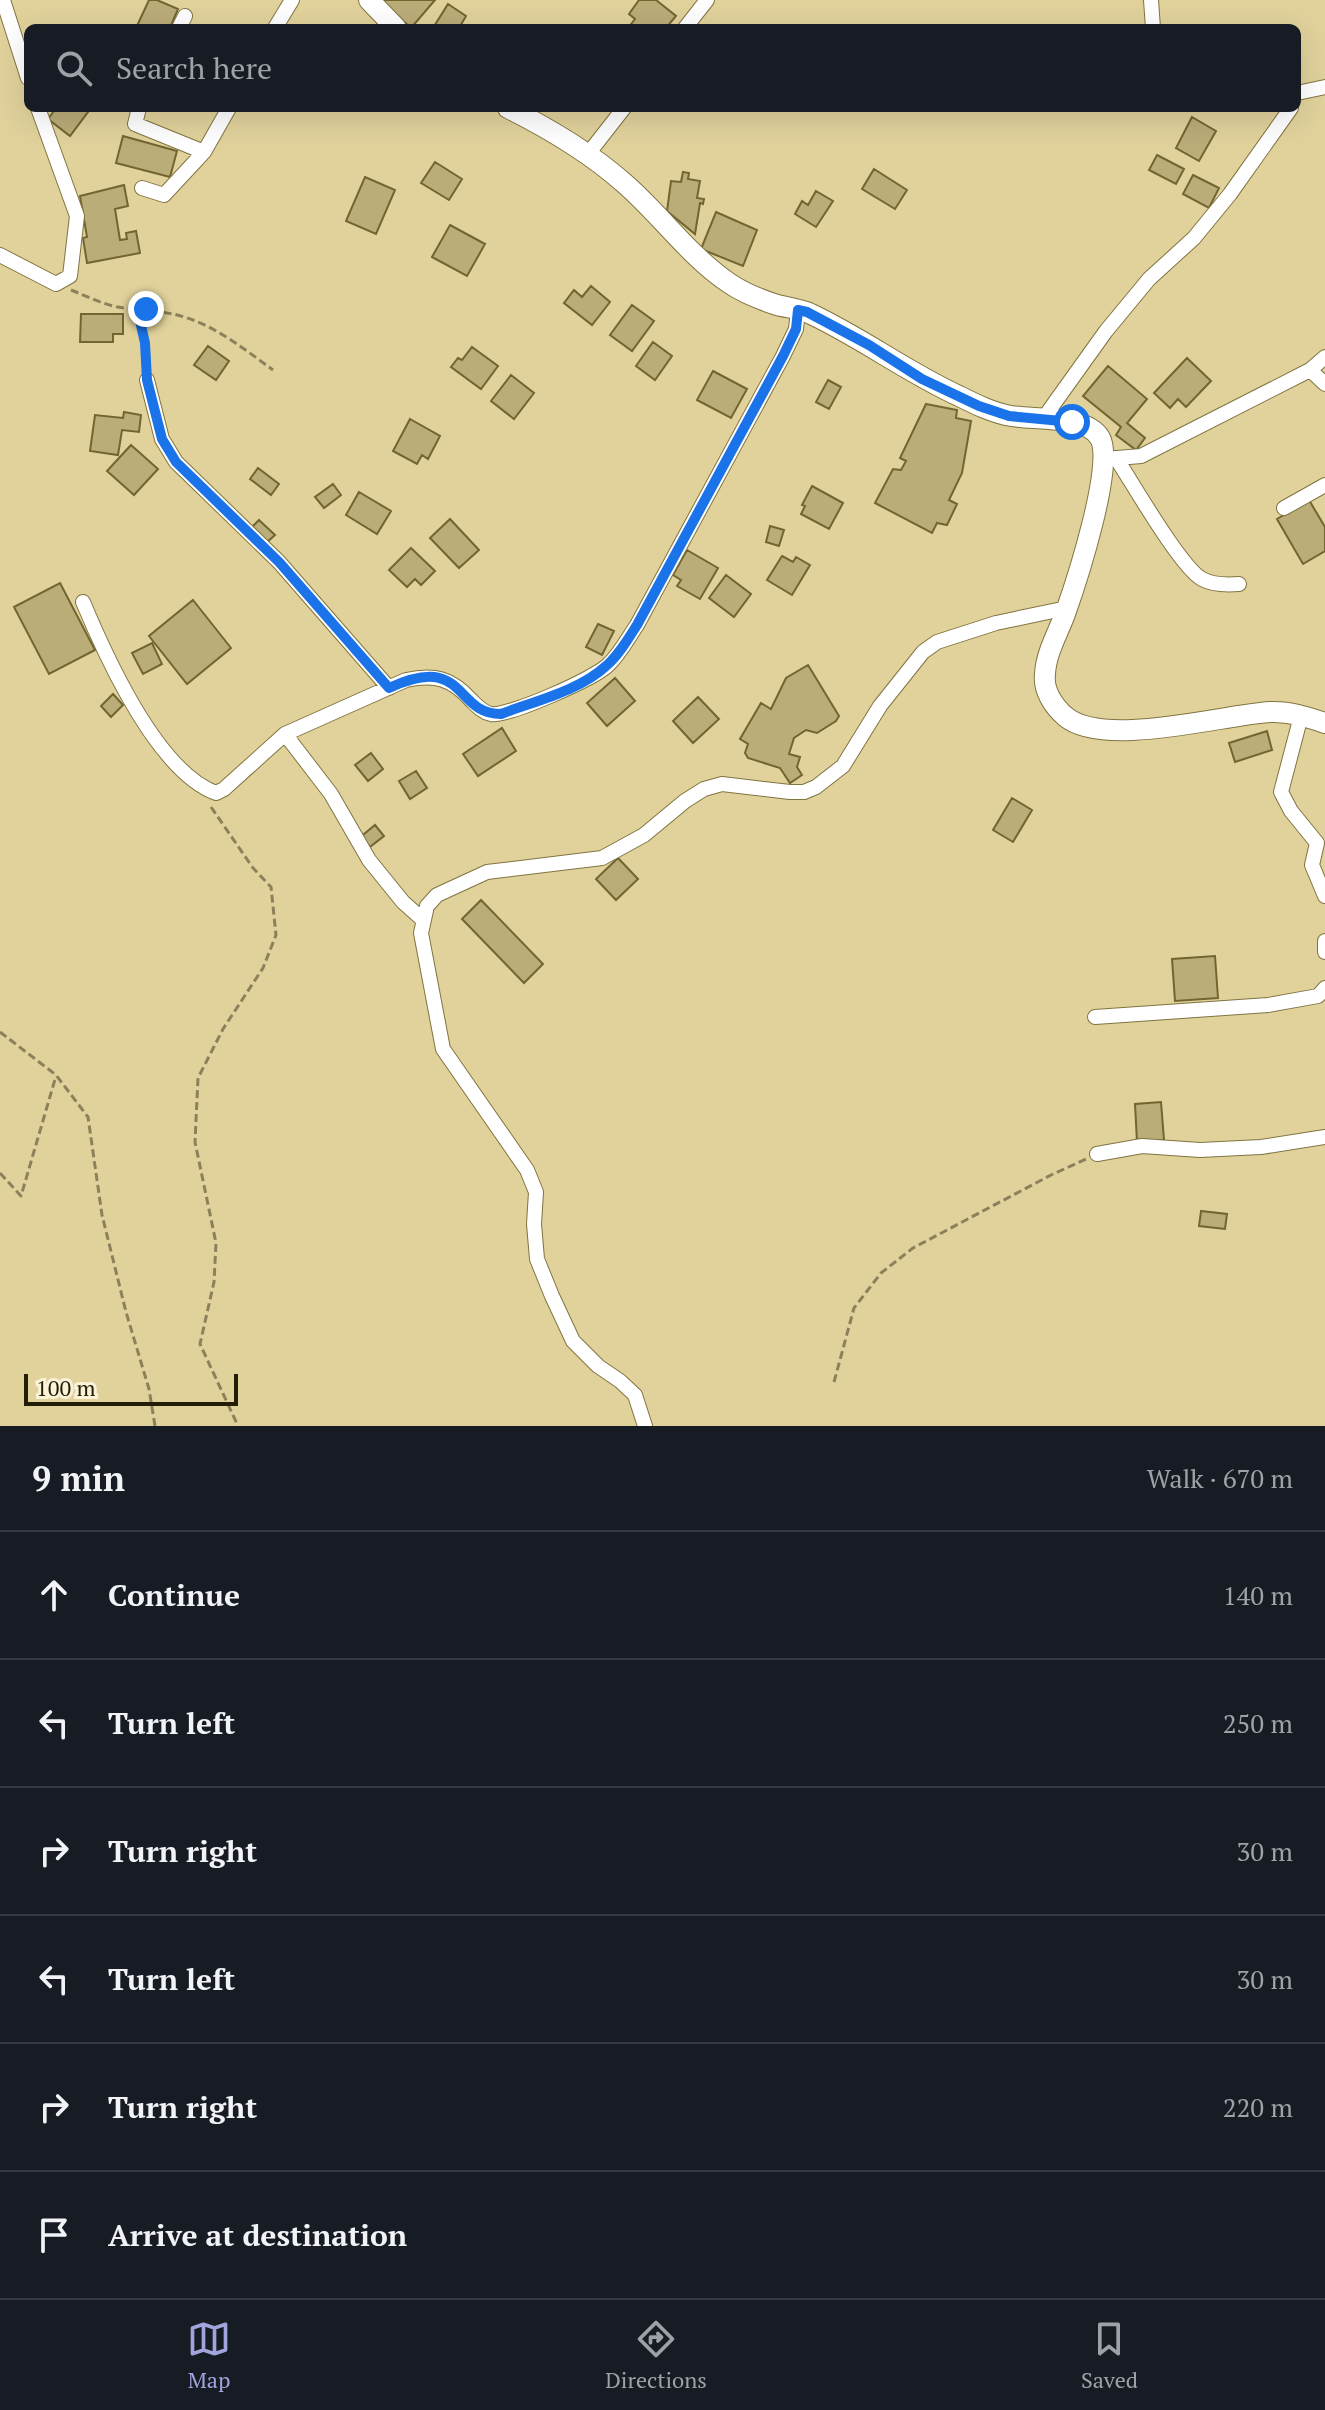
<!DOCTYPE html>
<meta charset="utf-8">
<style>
:root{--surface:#171b24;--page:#242831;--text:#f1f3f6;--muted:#9ea1a6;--line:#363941;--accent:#a1a4da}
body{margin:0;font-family:"PT Serif",serif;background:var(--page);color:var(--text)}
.scale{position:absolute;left:24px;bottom:20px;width:214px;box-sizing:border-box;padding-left:8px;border:4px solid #231d08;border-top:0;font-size:22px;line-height:28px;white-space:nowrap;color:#231d08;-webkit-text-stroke:6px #faf3d8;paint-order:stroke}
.stop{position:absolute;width:24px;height:24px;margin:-18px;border:6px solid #1a73e8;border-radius:50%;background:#fff}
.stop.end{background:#1a73e8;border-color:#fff;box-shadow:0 2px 8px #0008}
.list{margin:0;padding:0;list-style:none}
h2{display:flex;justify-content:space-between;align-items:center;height:104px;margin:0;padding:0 32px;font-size:34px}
h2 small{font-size:26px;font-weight:400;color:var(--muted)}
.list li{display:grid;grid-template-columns:52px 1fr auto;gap:24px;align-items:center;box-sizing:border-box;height:128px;padding:0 32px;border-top:2px solid var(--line)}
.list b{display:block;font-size:30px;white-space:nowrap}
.list em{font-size:26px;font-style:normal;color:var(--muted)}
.icon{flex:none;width:44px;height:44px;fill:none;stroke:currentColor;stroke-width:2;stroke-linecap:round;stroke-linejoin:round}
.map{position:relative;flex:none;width:1325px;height:1426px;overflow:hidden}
.search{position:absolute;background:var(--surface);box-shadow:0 8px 32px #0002;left:24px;right:24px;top:24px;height:88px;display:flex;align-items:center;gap:20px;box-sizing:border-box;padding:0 28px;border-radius:12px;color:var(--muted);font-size:30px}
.sheet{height:872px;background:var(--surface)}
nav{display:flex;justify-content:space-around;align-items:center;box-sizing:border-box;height:112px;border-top:2px solid var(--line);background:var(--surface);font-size:22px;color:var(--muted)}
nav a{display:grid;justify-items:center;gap:4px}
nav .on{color:var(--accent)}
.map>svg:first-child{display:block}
</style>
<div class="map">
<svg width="1325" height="1426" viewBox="0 0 1325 1426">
<rect width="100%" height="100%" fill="#e1d29c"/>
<path fill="#bbad78" stroke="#726531" stroke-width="2" d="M149,0H157L178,9L170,28H136Z
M380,0H435L411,28Z
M639,0H656L676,16L666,28H628L635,19L629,14Z
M448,4L466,16L459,28H433Z
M50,108H91L70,136L48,119L54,111Z
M1192,117L1216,131L1199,161L1176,148Z
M123,136L177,151L170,177L116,163Z
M1157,155L1184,169L1176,184L1149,170Z
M435,162L462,179L449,200L421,183Z
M874,169L907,190L895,209L862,189Z
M683,172L689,173L688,179L700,181L697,198L704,199L703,204L700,203L695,234L667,211L671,181L681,182Z
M1193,175L1219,188L1209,208L1183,194Z
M365,177L395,190L376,234L346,221Z
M124,185L128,206L115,209L120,240L127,239L126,233L136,231L140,253L87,263L83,238L87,237L80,196Z
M816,191L833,201L816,227L795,214L802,201L808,205Z
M716,212L757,230L743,266L701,249Z
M450,225L485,244L467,276L432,257Z
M591,286L610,302L592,325L564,303L574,290L582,297Z
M632,305L654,321L632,351L610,335Z
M81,314H123V334H113V342H80Z
M653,342L672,356L655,380L636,366Z
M208,346L229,361L216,380L194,365Z
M472,347L498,366L481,389L451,367L458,358L462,360Z
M1187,358L1211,381L1186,407L1178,399L1170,408L1154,393Z
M1108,366L1147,399L1127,423L1145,438L1136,450L1116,435L1121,427L1083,396Z
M713,371L747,389L731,418L697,400Z
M511,375L534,393L514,419L491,401Z
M828,380L841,387L829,409L816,402Z
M926,404L957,410L956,418L971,421L962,473L949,500L957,504L947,525L937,523L932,533L875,503L893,469L901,470L906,461L900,458Z
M124,412L141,415L139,432L122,430L118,455L90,451L95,415L123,418Z
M410,419L440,436L428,459L422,455L417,464L393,451Z
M131,445L158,469L134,495L107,471Z
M258,468L279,484L271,495L250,479Z
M333,484L341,495L324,508L315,497Z
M812,486L843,503L829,529L801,514L805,506L802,505Z
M359,492L391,511L377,534L346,515Z
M1309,500L1325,527V551L1303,564L1277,519Z
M450,519L479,550L459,568L430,538Z
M259,520L275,535L265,544L250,529Z
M770,526L784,530L779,546L766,542Z
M411,548L435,571L421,585L415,579L407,587L389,570Z
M687,550L718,568L700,599L677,586L681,580L673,575Z
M782,556L793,562L796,557L810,565L792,595L767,580Z
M726,575L751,594L734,617L709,598Z
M60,583L95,650L49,674L14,607Z
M193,600L231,648L187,684L149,636Z
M598,624L614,631L602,655L586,647Z
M152,643L162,664L143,674L132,653Z
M808,665L839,716L836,721L817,733L806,730L794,738L789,754L800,757L797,767L802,775L790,783L780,768L748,758L745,753L748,744L740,739L761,703L771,709L786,678Z
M615,678L635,701L607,726L587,703Z
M113,694L123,705L111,717L101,706Z
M698,697L719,719L693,743L673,721Z
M502,728L516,751L478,776L463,754Z
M1267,731L1272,750L1235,762L1229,743Z
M371,753L383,769L368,781L355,765Z
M416,771L427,788L410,799L399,781Z
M1012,798L1032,810L1013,842L993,830Z
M375,825L384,836L366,850L358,839Z
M618,858L638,879L616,900L596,879Z
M481,900L543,964L524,983L462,919Z
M1215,956L1218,998L1175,1001L1172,959Z
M1161,1102L1164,1140L1137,1142L1135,1104Z
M1201,1211L1227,1214L1225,1229L1199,1226Z"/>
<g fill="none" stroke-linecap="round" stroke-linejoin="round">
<defs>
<path id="street" d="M3,0L28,78
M1151,0L1153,28
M179,28L185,16
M275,28L292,0
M685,28L707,0
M1297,93L1325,87
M139,108L135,124L204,152
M588,154L624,108
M142,188L164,195L204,152L229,108
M0,255L56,284L70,276L77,216L38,108
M1310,370L1325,384
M147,380L162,439L176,462L279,562L389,688
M1043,419L1106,331L1149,279L1194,238L1230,194L1291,108
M1116,458C1132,482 1181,568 1202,579C1213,585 1227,585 1239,584
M1105,459L1141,456L1310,370L1325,357
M1284,508L1325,485
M83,602C106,657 157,771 216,793L224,789L285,734L406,680C435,674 451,678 471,700C477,706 482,712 491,714C508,717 595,678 608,665C620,654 628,638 637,625L783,356L796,329L798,310
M1301,716L1281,792L1291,811L1317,843L1312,865L1325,896
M285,734L331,794L369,860L403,902L422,919
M1325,941V952
M1095,1017L1268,1005L1318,996L1325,988
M1097,1154L1142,1146L1200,1150L1261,1147L1325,1137
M645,1426L635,1395L620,1381L598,1366L573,1341L552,1296L537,1259L534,1224L536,1192L527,1170L443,1049L421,933L427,906L437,895L487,872L602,858L644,835L685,801L704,789L722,784L790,792H804L816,787L843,766L880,706L923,652L937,642L996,623L1067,608"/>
<path id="secondary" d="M369,0L396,28
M508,108C550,129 589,152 624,183C660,214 689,256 729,283C742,292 759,299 774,304C786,308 799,308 811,314C862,338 907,372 959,396C975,404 993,413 1011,416C1035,420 1087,415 1100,438C1115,464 1076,583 1065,614C1058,633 1046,653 1045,674C1043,690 1053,706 1066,717C1104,748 1222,715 1270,712C1289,711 1307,717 1325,723"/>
</defs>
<use href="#street" stroke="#817440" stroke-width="16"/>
<use href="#secondary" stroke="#817440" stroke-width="22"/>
<path stroke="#8c815a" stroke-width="3" stroke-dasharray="8 4" stroke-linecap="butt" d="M71,290C86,296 102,304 118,307C139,311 160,310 181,316C216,326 244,349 273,370
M137,309L145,343L146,369
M211,807L253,868L271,887L276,935L263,968L223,1029L198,1078L195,1142L216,1243L214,1282L200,1344L238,1426
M0,1032L56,1075L88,1117L102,1215L126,1312L149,1389L155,1426
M0,1173L21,1196L56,1076
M834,1382L854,1308L881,1273L913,1248L1051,1175L1086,1159"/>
<use href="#street" stroke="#fff" stroke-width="14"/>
<use href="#secondary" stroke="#fff" stroke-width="20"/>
</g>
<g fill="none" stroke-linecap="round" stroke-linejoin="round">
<path stroke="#1a73e8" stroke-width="10" d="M146,309L137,308L145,343L147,380L162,439L176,462L279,562L389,688C467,652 453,714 501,714C535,701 579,691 606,666C619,655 628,639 637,625L783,356L796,329L798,310L807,312L869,345L922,379L979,406L1009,416L1072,422"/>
</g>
</svg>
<div class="scale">100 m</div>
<div class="stop" style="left:1072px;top:422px"></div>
<div class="stop end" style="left:146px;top:309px"></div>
<div class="search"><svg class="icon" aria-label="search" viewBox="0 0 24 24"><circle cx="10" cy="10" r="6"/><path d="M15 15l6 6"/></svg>Search here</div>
</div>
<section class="sheet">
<h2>9 min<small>Walk · 670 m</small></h2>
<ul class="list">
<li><svg class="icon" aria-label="ahead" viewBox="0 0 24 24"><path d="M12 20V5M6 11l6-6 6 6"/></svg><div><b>Continue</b></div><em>140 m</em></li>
<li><svg class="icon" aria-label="left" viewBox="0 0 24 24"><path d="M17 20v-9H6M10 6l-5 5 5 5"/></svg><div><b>Turn left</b></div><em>250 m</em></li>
<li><svg class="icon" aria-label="right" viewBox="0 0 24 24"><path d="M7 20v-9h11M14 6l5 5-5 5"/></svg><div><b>Turn right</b></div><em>30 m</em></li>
<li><svg class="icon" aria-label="left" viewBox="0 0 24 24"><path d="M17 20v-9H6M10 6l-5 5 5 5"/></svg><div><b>Turn left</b></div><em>30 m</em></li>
<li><svg class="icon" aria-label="right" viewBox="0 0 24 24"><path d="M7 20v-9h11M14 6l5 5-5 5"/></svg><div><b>Turn right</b></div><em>220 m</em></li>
<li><svg class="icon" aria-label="arrive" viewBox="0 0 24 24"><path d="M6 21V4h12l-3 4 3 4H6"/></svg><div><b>Arrive at destination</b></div></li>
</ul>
</section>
<nav>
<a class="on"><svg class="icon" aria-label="map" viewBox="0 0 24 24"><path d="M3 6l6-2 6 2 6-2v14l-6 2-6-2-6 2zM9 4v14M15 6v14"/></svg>Map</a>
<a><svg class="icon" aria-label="directions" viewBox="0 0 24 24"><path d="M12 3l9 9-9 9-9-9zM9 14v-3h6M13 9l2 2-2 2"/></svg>Directions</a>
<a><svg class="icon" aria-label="saved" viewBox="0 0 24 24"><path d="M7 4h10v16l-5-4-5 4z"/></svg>Saved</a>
</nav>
